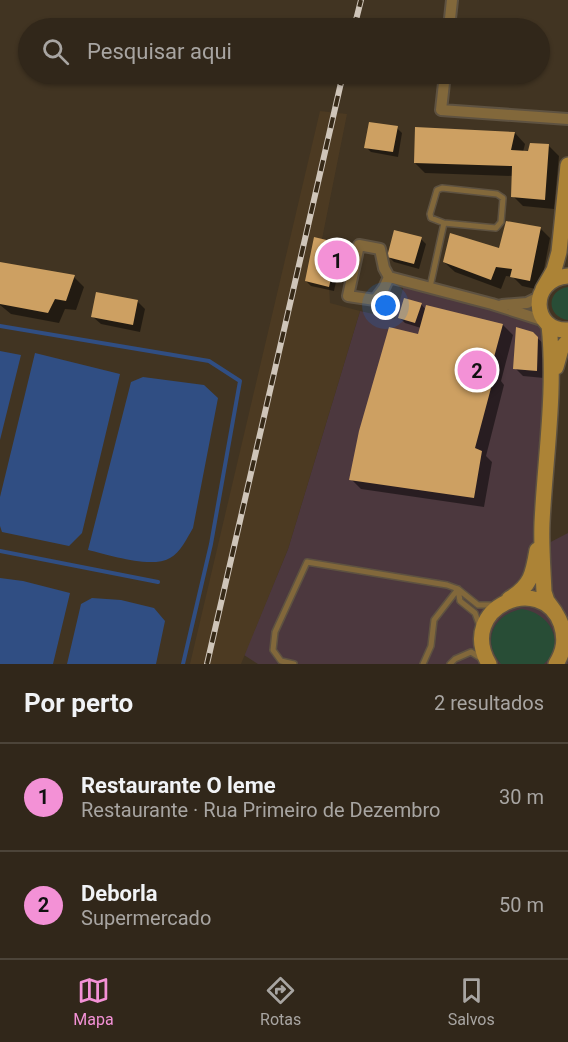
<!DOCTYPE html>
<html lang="pt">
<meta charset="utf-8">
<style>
:root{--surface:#31271a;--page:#3d3327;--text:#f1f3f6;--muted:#a8a5a2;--line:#4c4439;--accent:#f391d6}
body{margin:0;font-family:Roboto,sans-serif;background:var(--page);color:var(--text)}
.you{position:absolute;left:386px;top:306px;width:21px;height:21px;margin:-15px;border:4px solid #fff;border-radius:50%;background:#1a73e8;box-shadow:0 0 0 9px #1a73e833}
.badge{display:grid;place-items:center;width:39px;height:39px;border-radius:50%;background:var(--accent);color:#111;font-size:20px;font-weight:700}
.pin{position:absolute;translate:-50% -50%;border:3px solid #fff;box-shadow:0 2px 6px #0006}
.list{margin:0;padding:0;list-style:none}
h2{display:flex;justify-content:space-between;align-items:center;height:78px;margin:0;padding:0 24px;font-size:26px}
h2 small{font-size:20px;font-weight:400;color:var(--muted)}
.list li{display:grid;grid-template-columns:39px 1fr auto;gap:18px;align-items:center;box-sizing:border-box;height:108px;padding:0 24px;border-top:2px solid var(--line)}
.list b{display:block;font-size:22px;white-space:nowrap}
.list p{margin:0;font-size:20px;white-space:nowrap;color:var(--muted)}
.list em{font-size:20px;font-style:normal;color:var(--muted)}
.icon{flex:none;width:33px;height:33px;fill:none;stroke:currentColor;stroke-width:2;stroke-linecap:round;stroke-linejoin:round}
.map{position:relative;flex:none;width:568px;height:664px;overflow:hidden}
.search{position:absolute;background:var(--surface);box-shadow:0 2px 4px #0004;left:18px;right:18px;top:18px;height:66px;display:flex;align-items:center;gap:15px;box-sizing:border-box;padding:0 21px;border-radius:33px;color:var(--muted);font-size:22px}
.sheet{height:294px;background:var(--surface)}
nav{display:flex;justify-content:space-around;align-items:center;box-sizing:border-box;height:84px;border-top:2px solid var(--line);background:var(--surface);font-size:16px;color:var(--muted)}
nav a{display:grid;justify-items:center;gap:3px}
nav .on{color:var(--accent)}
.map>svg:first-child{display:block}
</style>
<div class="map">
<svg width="568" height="664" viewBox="0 0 568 664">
<rect width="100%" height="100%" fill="#413422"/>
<path fill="#4c383e" d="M405,281L547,327L543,546L568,533V664H258L244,655L288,549L360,311L395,319Z"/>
<path fill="#4c3a22" d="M320,111L347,114L322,239L339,243L329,287L330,303L360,311L288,549L241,664H190Z"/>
<path fill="#284d36" d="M568,287V320C546,317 546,290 568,287Z
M522,609C550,613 567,643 544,664H501C481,641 493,614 522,609Z"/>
<path fill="#304e83" d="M0,351L21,355L0,440Z
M35,353L120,374L82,533L69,546L2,532L0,526V497Z
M143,377L204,385L218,398L193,528C187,538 181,552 170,558C151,569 110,555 88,550L131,382Z
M0,578L23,581L70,593L53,664H0Z
M92,598L121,600L154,608L165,621L156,664H67L81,604Z"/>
<path fill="#0007" d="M397,128L402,133L398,157L371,152L366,147Z
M416,129L515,133L525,144L523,152L529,153L548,145L559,156L554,209L523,206L513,196V176L425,173L415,163Z
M540,228L550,238L540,290L522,286L513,277L506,276L501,289L455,272L444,262L500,249Z
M421,239L426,244L419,269L394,262L389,257Z
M338,244L343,249L334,291L311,286L306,281Z
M0,264L74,277L84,287L76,310L65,309L59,323L11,314L0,305Z
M137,301L145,309L140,332L101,324L93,317Z
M421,304L426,310L503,325L513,335L501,381L504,385L486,456L492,462L484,507L361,489L351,479L419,335L421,328L405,323L400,318Z
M532,333L546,346L544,378L523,376L515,368Z"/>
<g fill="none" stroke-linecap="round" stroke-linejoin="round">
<path stroke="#304e83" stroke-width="4" d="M0,326L209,361L240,381L211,544L183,664
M0,551L158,582"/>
</g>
<path fill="#cda062" d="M369,122L398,126L393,152L364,148Z
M415,127L515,132L511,150L528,151L530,143L549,144L545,200L511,197L512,166L414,163Z
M506,221L541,227L530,281L510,277L512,269L496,267L491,280L443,262L450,233L499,248Z
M394,230L422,237L414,264L387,257Z
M314,237L339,243L329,287L305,281Z
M0,262L75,275L66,301L55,299L48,313L0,304Z
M96,292L138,300L133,325L91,317Z
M404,298L422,303L415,323L398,318Z
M426,305L503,324L490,372L495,373L475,448L482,451L474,498L349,480L359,431L389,327L418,334Z
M516,327L533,332L538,337L537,371L513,369Z"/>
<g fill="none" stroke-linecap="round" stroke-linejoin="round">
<defs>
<path id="lane" d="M430,287L444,223L496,228L501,222L503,198L497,194L442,188L437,190L430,214L431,218L444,223
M458,589L460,601L475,613L480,627
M294,664L281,661L273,650L275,632L307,562L447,585L458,589L478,605H494
M423,664L431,646L434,620L458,589
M450,664L455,659L471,652L484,660"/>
<path id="street" d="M449,28L452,0
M445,74L441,110L568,119
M389,277L384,288L375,300L348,296L359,245L380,249L384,268L389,277L492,304L545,321
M502,305L527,303L539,297"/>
<path id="secondary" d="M568,276C528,279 531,332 568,330
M543,289L554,270L559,252L568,165
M549,325C556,391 545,458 542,523C541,546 543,569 544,592L547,601L555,612
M556,367L561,349L568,341
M509,599C531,586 533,574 537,550
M489,664C456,607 542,571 561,624C566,639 564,651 556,664"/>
</defs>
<use href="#lane" stroke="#5e5241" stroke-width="8"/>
<use href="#street" stroke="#5e5241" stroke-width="14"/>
<use href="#secondary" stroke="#5e5241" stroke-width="18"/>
<use href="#lane" stroke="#82683b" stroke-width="5"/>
<use href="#street" stroke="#82683b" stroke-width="10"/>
<use href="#secondary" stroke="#ac8336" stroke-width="15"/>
<defs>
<path id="rail" d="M354,28L361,0
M207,664L343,74"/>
</defs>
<use href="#rail" stroke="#cfc5b9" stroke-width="6"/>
<use href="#rail" stroke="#372a18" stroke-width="4" stroke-dasharray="11" stroke-linecap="butt"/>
</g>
</svg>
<div class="you"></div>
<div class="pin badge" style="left:337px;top:260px">1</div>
<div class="pin badge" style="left:477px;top:370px">2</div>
<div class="search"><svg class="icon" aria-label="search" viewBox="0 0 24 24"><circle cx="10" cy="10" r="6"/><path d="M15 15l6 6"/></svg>Pesquisar aqui</div>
</div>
<section class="sheet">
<h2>Por perto<small>2 resultados</small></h2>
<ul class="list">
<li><span class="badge">1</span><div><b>Restaurante O leme</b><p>Restaurante · Rua Primeiro de Dezembro</p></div><em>30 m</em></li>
<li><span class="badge">2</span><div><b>Deborla</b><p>Supermercado</p></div><em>50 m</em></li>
</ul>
</section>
<nav>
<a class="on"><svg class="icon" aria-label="map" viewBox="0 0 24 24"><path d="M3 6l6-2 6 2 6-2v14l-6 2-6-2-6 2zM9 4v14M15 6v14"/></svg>Mapa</a>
<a><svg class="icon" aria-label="directions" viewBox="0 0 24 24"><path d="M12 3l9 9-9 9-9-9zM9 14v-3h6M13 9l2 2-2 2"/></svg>Rotas</a>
<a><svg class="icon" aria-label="saved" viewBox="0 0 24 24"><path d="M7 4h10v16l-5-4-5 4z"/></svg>Salvos</a>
</nav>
